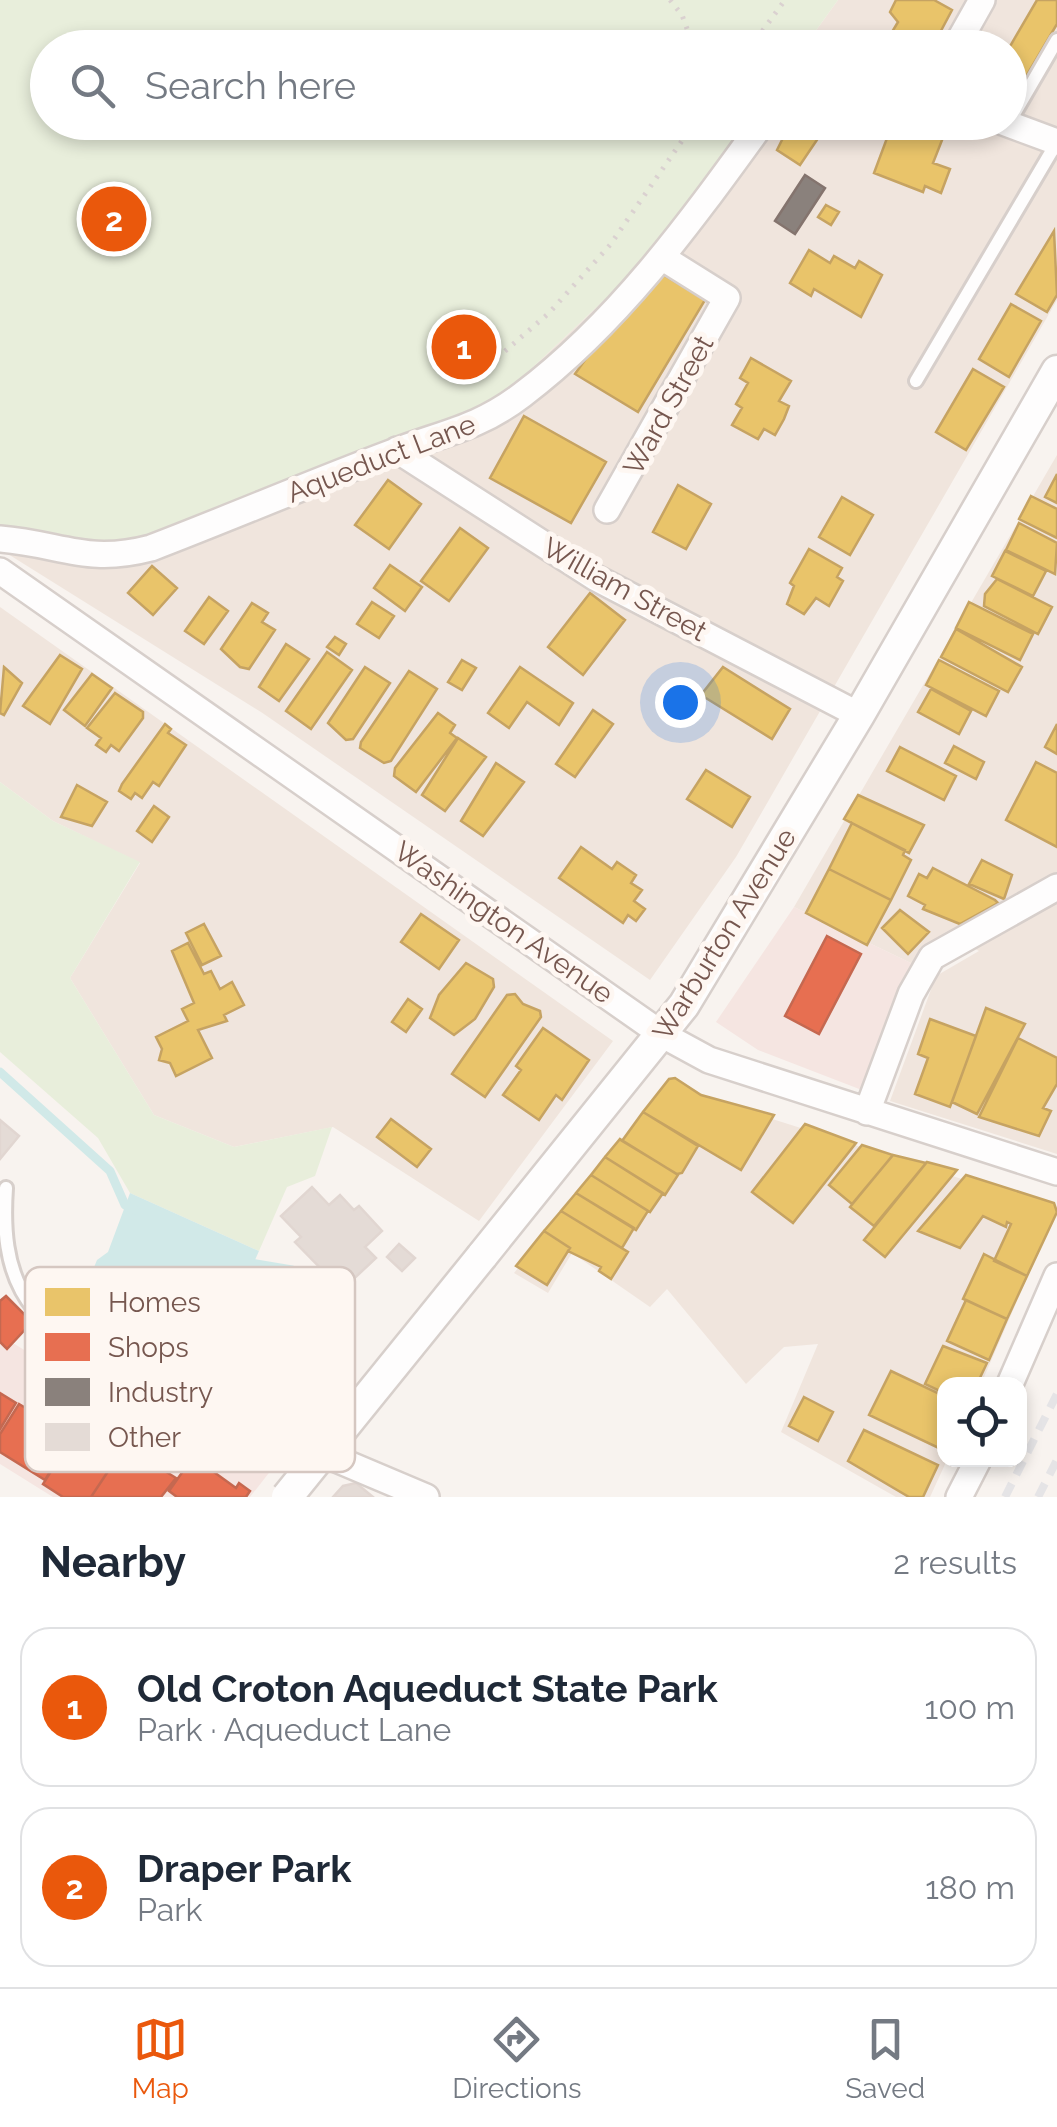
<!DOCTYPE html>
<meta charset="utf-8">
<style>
:root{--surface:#fff;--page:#f6f6f7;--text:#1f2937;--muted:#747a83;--line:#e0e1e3;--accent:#ea580c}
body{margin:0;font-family:Raleway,sans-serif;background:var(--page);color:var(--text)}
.controls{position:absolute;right:30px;bottom:30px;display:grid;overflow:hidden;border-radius:20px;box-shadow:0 5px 15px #0003}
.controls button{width:90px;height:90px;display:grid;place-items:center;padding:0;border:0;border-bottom:2px solid var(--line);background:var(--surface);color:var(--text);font:50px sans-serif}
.you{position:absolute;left:680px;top:702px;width:35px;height:35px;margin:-25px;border:8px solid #fff;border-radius:50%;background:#1a73e8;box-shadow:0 0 0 15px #1a73e833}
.badge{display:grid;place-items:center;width:65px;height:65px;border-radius:50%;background:var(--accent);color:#fff;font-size:32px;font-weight:700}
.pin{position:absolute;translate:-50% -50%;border:5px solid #fff;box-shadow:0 2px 10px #0006}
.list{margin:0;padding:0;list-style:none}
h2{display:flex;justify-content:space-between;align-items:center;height:130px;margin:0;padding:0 40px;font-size:42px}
h2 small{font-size:32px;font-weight:400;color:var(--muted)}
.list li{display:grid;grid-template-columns:65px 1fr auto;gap:30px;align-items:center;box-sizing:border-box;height:160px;margin:0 20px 20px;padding:0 20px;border:2px solid var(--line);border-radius:30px}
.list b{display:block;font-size:38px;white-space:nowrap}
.list p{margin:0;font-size:32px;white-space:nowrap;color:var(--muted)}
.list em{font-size:32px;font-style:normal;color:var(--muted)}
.icon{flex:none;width:55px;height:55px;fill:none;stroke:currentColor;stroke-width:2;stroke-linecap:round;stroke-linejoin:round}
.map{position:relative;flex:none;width:1057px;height:1497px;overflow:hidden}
.search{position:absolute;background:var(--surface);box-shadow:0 5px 15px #0003;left:30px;right:30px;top:30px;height:110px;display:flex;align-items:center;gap:25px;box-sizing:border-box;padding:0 35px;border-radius:55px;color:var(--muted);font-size:38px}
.sheet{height:490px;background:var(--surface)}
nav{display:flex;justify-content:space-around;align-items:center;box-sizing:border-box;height:140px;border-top:2px solid var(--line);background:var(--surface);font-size:28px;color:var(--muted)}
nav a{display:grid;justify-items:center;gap:5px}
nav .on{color:var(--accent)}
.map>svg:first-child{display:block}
</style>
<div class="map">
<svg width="1057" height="1497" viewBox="0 0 1057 1497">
<rect width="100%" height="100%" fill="#f8f3ef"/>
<path fill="#f0e5dd" d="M838,0H1057V300L736,857L650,980L261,712L0,549V528H29L91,545L514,385L654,253L749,123L1010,122V48L804,47Z
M1057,455V1154L890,1101L936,976L979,951L949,934L913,964L794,907Z
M0,607L613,1041L479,1221L333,1127L234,1147L154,1115L70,978L140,863L53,821L0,782Z
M670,1080L690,1093L1057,1209L981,1384H944L947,1460L930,1497H896L781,1432L818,1344L784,1347L746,1384L667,1289L650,1307L572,1253L548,1293L514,1273Z"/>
<path fill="#f5e5e1" d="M794,907L913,964L867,1092L758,1050L716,1022Z
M0,1335L105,1400L272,1469L250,1497H53L0,1464Z"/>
<path fill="#e8eedb" d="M0,0H838L804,47L48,48V122L749,123L654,253L514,385L465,415L124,547C81,545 43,528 0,528Z
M0,782L53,821L140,862L70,978L154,1115L234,1147L332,1127L315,1176L287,1187L259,1251L130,1193L98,1138L0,1052Z"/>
<path fill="#d1e9e8" d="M130,1193L259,1251L214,1352L184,1338L187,1323L176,1307L162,1305L138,1326L79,1304L97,1260L108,1252Z"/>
<path fill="#e9c46a" stroke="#c6a362" stroke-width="2.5" d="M896,0H934L952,10L935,42L928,38L923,48H908L889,37L898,22L890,12Z
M1037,0H1057V24L1021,85L1010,78L1009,48Z
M791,122H829L800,165L777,150Z
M893,122H926L946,130L933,163L950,169L941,193L925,186L923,192L874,173Z
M826,205L839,212L831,225L818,217Z
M1054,231L1057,295L1047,312L1016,294Z
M809,250L830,263L834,256L855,268L859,261L882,275L861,317L814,289L811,296L790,283Z
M664,275L705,300L638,412L575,374L602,336Z
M1011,304L1041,321L1009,377L979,359Z
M751,358L791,381L779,401L789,406L784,419L775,435L764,429L758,439L732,425L742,408L736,404L748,383L740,378Z
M973,369L1004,387L966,450L936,432Z
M524,416L606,462L571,523L490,478Z
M1057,474V503L1045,497Z
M388,480L421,504L389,549L355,525Z
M678,485L711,504L686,549L653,532Z
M1031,496L1057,509V538L1019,519Z
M842,497L873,515L850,555L819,537Z
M1019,523L1057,543L1055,574L1006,550Z
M460,528L488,548L449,601L421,581Z
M809,549L842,568L837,577L843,581L829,606L816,598L804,614L787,604L794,586L790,583Z
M1005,551L1046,571L1033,596L992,576Z
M390,565L422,587L405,611L374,588Z
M152,566L177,588L153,615L128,593Z
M997,579L1052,607L1038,634L984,606L985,594Z
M590,593L625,620L583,675L548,647Z
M209,597L228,611L204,644L185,631Z
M372,602L394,616L379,638L357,624Z
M969,602L1033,634L1020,660L956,628Z
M252,603L268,613L262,622L275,630L249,669L240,667L221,649Z
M956,629L1022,667L1008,692L941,657Z
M335,637L346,644L339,655L327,647Z
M286,644L309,659L279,701L259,687Z
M327,652L352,670L311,729L286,711Z
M60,655L82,669L50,724L23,706Z
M462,660L476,668L462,690L448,682Z
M939,660L999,691L986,716L926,685Z
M4,667L22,683L4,715L0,713Z
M365,667L390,683L353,739L346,740L328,723Z
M520,667L573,703L559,725L527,702L509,728L488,713Z
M723,667L790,709L772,739L701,695Z
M409,671L437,689L391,761L384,763L360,748L361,742Z
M92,674L112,688L85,726L64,710Z
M931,689L971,711L959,734L918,712Z
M115,693L143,712V718L119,751L111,745L106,752L96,745L101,738L87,728Z
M593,710L613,724L575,777L556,764Z
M438,713L455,725L450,733L457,738L416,792L394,776L395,768Z
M165,724L171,729L168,733L186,745L159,786L153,782L142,798L135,793L131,799L119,791L122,784Z
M1057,724V754L1045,747Z
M458,738L486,757L445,811L422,795Z
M954,746L984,762L976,779L945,763Z
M900,747L956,776L944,800L887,771Z
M1036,762L1057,773V847L1006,820Z
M496,763L524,782L483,836L461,821Z
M706,770L750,797L732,827L687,799Z
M77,785L107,802L92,826L61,817Z
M858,795L924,825L909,853L844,819Z
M154,806L169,817L152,842L137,831Z
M852,823L905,850L903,855L911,860L891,900L829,869Z
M581,847L612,869L617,862L636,875L631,883L642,890L634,901L645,909L636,921L628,915L623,923L559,878Z
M982,860L1012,875L1004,899L969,884Z
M933,868L995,900L998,903L960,924L923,909L925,905L908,896L919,874L927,878Z
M829,869L891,900L867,945L806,913Z
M900,910L929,932L908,954L882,928Z
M421,914L459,940L439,969L401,942Z
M204,924L221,956L202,965L186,933Z
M188,943L204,974L211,971L220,989L232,982L244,1005L224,1015L227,1021L198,1030L212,1058L176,1076L170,1063L159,1060L162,1049L156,1037L188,1021L182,1009L194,1003L172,951Z
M466,963L493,979L494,987L475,1019L454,1035L430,1018L439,995Z
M515,994L523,1004L540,1011L541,1017L485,1097L452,1074L507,995Z
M408,999L422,1009L406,1032L392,1022Z
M986,1008L1025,1024L977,1114L952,1102Z
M930,1019L976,1036L950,1107L915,1094L928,1058L918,1054Z
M543,1028L589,1060L562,1100L556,1095L539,1120L503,1095L521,1070L516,1066Z
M1018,1038L1057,1058V1084L1043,1108L1051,1111L1039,1136L979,1117Z
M675,1078L701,1095L774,1115L741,1170L643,1112L669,1079Z
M643,1112L698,1146L682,1173L677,1174L622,1141Z
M391,1119L431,1149L417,1167L377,1137Z
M805,1124L856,1143L793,1223L752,1192Z
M620,1139L678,1175L665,1195L605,1157Z
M862,1145L893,1155L852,1204L829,1185Z
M893,1155L926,1163L874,1226L850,1207Z
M605,1157L663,1193L650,1212L591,1175Z
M927,1162L957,1170L885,1257L864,1240Z
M591,1175L648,1211L636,1230L576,1193Z
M966,1175L1054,1203L1057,1212L1027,1276L994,1261L1011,1224L1007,1222L1006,1227L983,1216L960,1248L918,1231Z
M576,1193L634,1228L622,1248L561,1211Z
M561,1211L628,1252L611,1279L599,1271L601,1267L568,1251L570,1248L544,1231Z
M544,1231L570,1248L547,1285L516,1266Z
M984,1254L1027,1276L1007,1319L963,1299Z
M966,1300L1007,1319L989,1360L947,1341Z
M943,1346L987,1363L977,1384H944V1393L925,1384Z
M891,1371L944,1396L943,1450L869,1415Z
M804,1397L833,1412L818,1441L789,1426Z
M864,1430L938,1465L923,1497H909L848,1461Z"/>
<path fill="#e76f51" stroke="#c56850" stroke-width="2.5" d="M827,936L861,954L819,1034L785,1016Z
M6,1296L32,1322L7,1349L0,1342V1301Z
M0,1393L16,1403L0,1429Z
M19,1404L72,1436L45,1480L0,1452V1434Z
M87,1414L104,1426L108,1420L132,1435L91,1497H63L43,1484Z
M125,1446L176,1478L161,1497H91Z
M193,1457L236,1488L239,1483L250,1491L246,1497H177L169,1491Z"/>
<path fill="#8a817c" stroke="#84746e" stroke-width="2.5" d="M805,175L825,188L795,234L775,221Z"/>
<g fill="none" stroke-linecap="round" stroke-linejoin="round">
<path stroke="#d1e9e8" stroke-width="9" d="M0,1072L110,1171L125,1205L135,1210
M244,1262L292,1270"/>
</g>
<path fill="#e4dbd6" stroke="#e1d6d1" stroke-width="2.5" d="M0,1120L19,1136L0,1159Z
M312,1187L329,1205L340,1195L354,1210L359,1206L382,1231L365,1247L376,1258L345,1287L335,1277L332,1280L295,1242L301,1237L281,1216Z
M399,1244L415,1258L402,1271L387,1257Z
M356,1483L373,1497H333L343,1486Z"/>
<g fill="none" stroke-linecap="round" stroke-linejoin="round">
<defs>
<path id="service" d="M1010,121L1057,40
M916,381L1057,142
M6,1188C0,1277 24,1317 97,1358"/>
<path id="minor" d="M955,48L982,0
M1003,122L1057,142
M397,450L596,578L859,715
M607,510L727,298L663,258
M0,539C62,544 86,565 151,548C232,517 311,483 391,453C441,433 476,430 522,395C620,321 692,220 763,122
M0,571L663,1035L709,1060L1057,1172
M867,1112L911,994L932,957L1057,887
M97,1358L426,1497
M1010,1384L1057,1276
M959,1497L978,1460"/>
<path id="tertiary" d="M482,1256L684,1005L859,715L1057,371"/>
</defs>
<use href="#service" stroke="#d7cfcb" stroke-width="18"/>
<use href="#minor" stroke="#d7cfcb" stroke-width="30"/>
<use href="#tertiary" stroke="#d7cfcb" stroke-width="35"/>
<path stroke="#dad1d0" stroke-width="5" stroke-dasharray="2.5 8" stroke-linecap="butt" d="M670,0L682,15L694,48
M750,48L785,0
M497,358L549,313L610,245L695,122"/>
<use href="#service" stroke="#fefdfd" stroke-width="12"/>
<use href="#minor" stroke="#fefdfd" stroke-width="25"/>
<use href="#tertiary" stroke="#fefdfd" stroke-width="30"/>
<path stroke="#e5e4e6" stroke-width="8" stroke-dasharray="15 10" stroke-linecap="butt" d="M1005,1497L1057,1394
M1038,1497L1057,1460"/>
<defs>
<path id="tertiary-bridge" d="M287,1497L482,1256"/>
</defs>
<use href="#tertiary-bridge" stroke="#d7cfcb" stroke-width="35" stroke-linecap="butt"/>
<use href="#tertiary-bridge" stroke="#fefdfd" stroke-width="30"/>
</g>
<g text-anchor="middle" stroke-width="10" stroke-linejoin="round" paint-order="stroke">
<g font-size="28" fill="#76574f" stroke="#fef7f2">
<text transform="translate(668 405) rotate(-61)" y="10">Ward Street</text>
<text transform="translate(381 458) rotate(-21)" y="10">Aqueduct Lane</text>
<text transform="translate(625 589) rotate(29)" y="10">William Street</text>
<text transform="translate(504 922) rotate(35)" y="10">Washington Avenue</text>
<text transform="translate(724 934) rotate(-58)" y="10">Warburton Avenue</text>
</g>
</g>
<rect x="25" y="1267" width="330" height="205" rx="15" fill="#fef7f2" stroke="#d5c7c1" stroke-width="2.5"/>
<rect x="45" y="1288" width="45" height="28" fill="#e9c46a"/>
<rect x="45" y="1333" width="45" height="28" fill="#e76f51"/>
<rect x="45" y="1378" width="45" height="28" fill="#8a817c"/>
<rect x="45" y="1423" width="45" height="28" fill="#e4dbd6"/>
<g font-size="28" fill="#76574f">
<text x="108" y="1312">Homes</text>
<text x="108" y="1357">Shops</text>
<text x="108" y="1402">Industry</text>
<text x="108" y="1447">Other</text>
</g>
</svg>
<div class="controls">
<button><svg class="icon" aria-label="locate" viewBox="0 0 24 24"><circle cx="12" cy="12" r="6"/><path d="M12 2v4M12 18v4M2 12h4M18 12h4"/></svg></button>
</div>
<div class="you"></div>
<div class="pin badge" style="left:464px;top:347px">1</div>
<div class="pin badge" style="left:114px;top:219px">2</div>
<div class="search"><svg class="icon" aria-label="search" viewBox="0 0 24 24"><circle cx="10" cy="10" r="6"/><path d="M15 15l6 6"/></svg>Search here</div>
</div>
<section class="sheet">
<h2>Nearby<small>2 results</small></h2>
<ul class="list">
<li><span class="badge">1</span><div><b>Old Croton Aqueduct State Park</b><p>Park · Aqueduct Lane</p></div><em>100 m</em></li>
<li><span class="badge">2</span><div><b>Draper Park</b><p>Park</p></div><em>180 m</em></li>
</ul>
</section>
<nav>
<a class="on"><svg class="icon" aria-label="map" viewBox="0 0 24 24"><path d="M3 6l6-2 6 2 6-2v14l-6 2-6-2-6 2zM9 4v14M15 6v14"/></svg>Map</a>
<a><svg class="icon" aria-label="directions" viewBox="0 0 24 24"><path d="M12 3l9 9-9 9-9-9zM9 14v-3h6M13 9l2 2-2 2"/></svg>Directions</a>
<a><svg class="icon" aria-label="saved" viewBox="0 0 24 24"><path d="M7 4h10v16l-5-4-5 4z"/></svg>Saved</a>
</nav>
